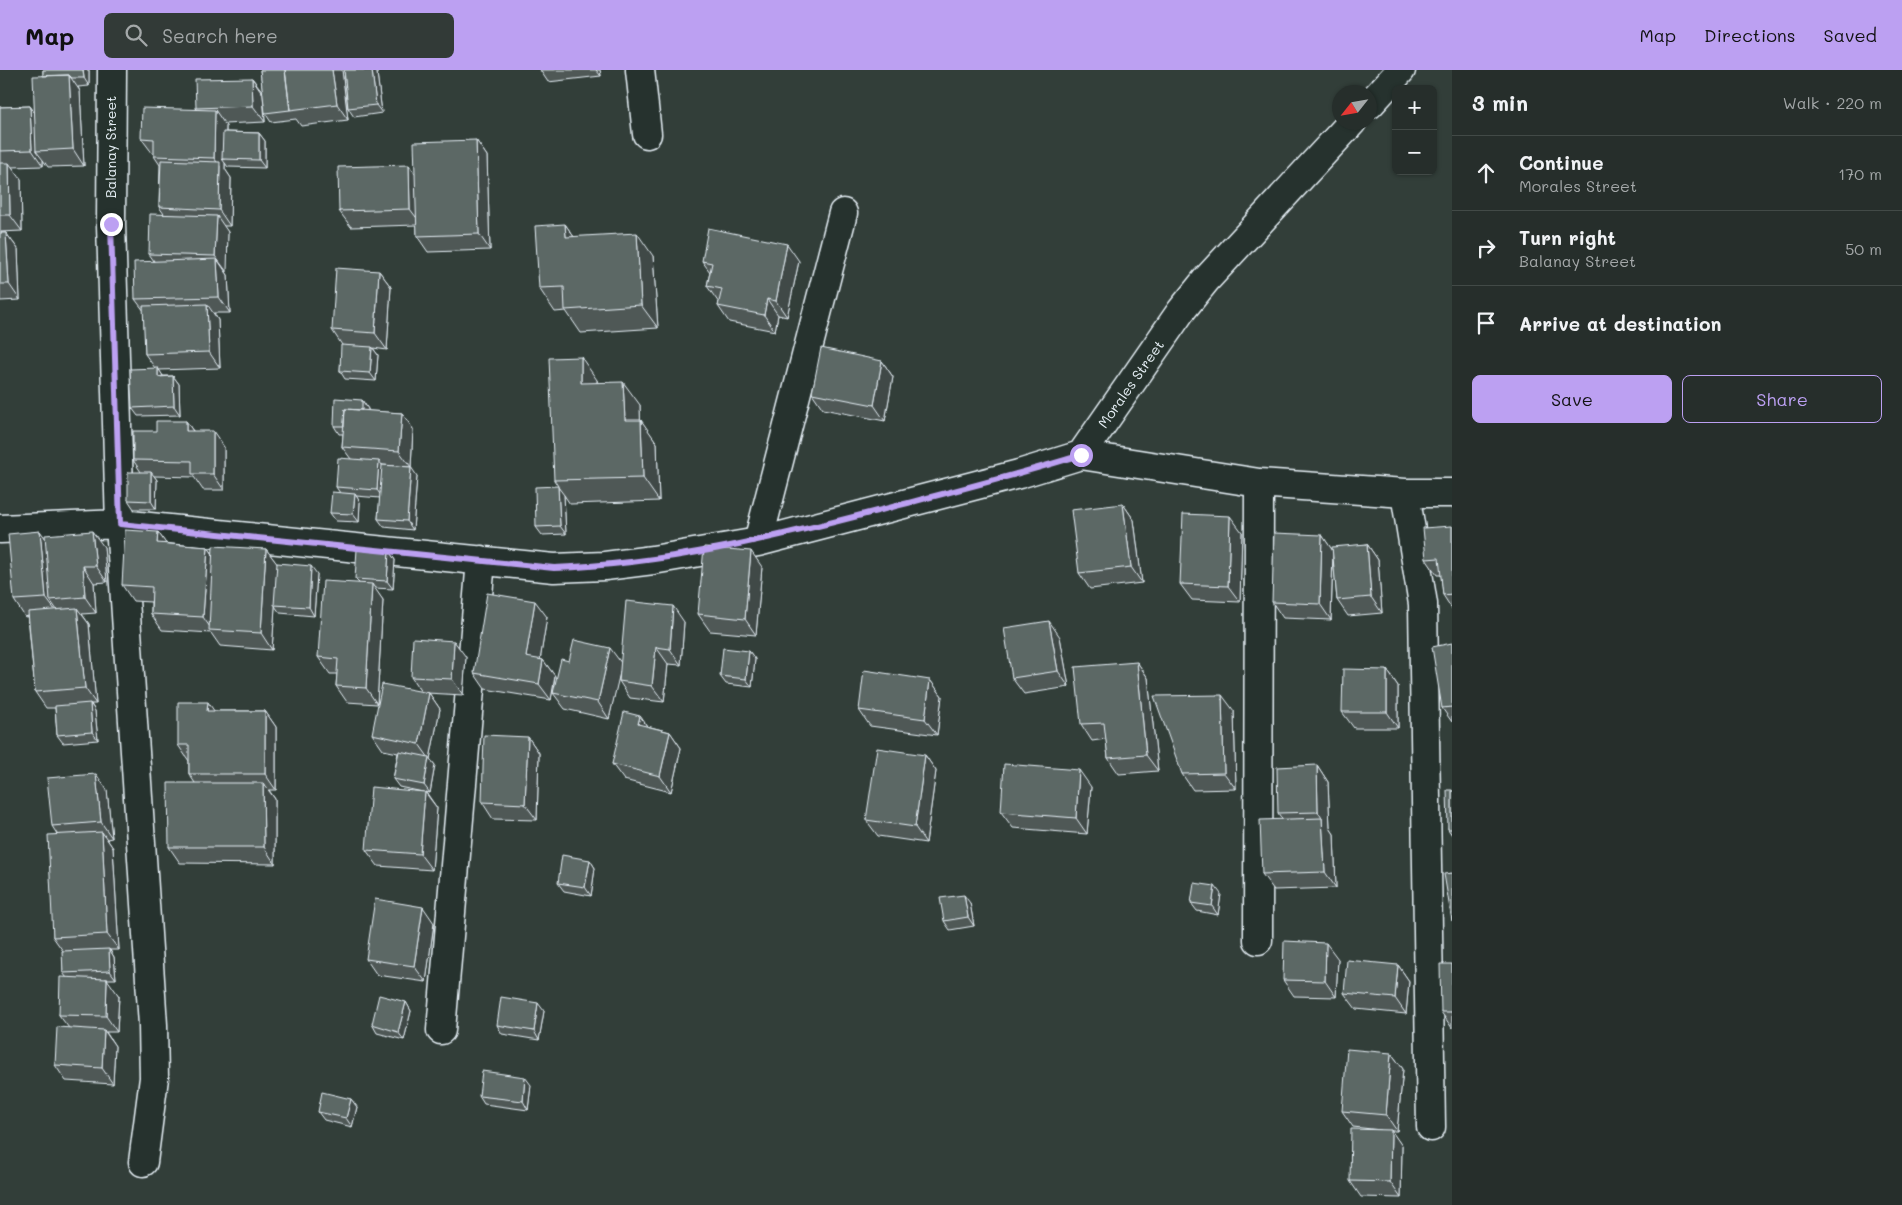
<!DOCTYPE html>
<meta charset="utf-8">
<style>
:root{--surface:#262e2b;--page:#323a37;--text:#f1f3f6;--muted:#a4a8a9;--line:#424a47;--accent:#bca0f2}
body{margin:0;font-family:Mali,sans-serif;background:var(--page);color:var(--text)}
.controls{position:absolute;right:15px;top:15px;display:grid;overflow:hidden;border-radius:8px;box-shadow:0 1px 4px #0004}
.controls button{width:45px;height:45px;display:grid;place-items:center;padding:0;border:0;border-bottom:1px solid var(--line);background:var(--surface);color:var(--text);font:25px sans-serif}
.compass{position:absolute;left:1332px;top:15px;width:45px;height:45px;border-radius:50%;background:var(--surface);box-shadow:0 1px 4px #0004;rotate:239deg}
.stop{position:absolute;width:15px;height:15px;margin:-11px;border:4px solid #bca0f2;border-radius:50%;background:#fff}
.stop.end{background:#bca0f2;border-color:#fff;box-shadow:0 1px 5px #0008}
.list{margin:0;padding:0;list-style:none}
h2{display:flex;justify-content:space-between;align-items:center;height:65px;margin:0;padding:0 20px;font-size:21px}
h2 small{font-size:16px;font-weight:400;color:var(--muted)}
.list li{display:grid;grid-template-columns:32px 1fr auto;gap:15px;align-items:center;box-sizing:border-box;height:75px;padding:0 20px;border-top:1px solid var(--line)}
.list b{display:block;font-size:19px;white-space:nowrap}
.list p{margin:0;font-size:16px;white-space:nowrap;color:var(--muted)}
.list em{font-size:16px;font-style:normal;color:var(--muted)}
.actions{display:flex;gap:10px;padding:15px 20px}
.actions a{flex:1;padding:11px 0;border:1px solid var(--accent);border-radius:8px;text-align:center;font-size:18px;color:var(--accent)}
.actions .main{background:var(--accent);color:#111}
.icon{flex:none;width:28px;height:28px;fill:none;stroke:currentColor;stroke-width:2;stroke-linecap:round;stroke-linejoin:round}
.map{position:relative;flex:none;width:1452px;height:1135px;overflow:hidden}
header{display:flex;align-items:center;gap:30px;box-sizing:border-box;height:70px;padding:0 25px;background:var(--accent);color:#111}
header strong{font-size:24px}
nav{display:flex;gap:28px;margin-inline-start:auto;font-size:18px}
.search{width:350px;height:45px;background:var(--page);display:flex;align-items:center;gap:12px;box-sizing:border-box;padding:0 18px;border-radius:8px;color:var(--muted);font-size:19px}
main{display:flex}
aside{flex:1;background:var(--surface)}
.map>svg:first-child{display:block}
</style>
<header>
<strong>Map</strong>
<div class="search"><svg class="icon" aria-label="search" viewBox="0 0 24 24"><circle cx="10" cy="10" r="6"/><path d="M15 15l6 6"/></svg>Search here</div>
<nav><a>Map</a><a>Directions</a><a>Saved</a></nav>
</header>
<main>
<div class="map">
<svg width="1452" height="1135" viewBox="0 0 1452 1135">
<rect width="100%" height="100%" fill="#323e39"/>
<filter id="ink" filterUnits="userSpaceOnUse"><feTurbulence type="fractalNoise" baseFrequency=".02" numOctaves="2"/><feDisplacementMap in="SourceGraphic" scale="10" xChannelSelector="R" yChannelSelector="G"/><feConvolveMatrix kernelMatrix="1 2 1 2 8 2 1 2 1" color-interpolation-filters="sRGB"/></filter>
<g filter="url(#ink)">
<g fill="none" stroke-linecap="round" stroke-linejoin="round">
<defs>
<path id="minor" d="M112,0L111,154L120,454L153,955L154,1008L143,1092
M640,0L647,64
M1370,34L1401,0
M1081,385L1259,413L1405,423L1423,534L1431,1057
M1405,423H1452
M0,459L120,454L554,498L605,496L653,490L758,472L1019,404L1081,385L1181,241L1206,210L1352,52
M758,472L843,143
M1258,870L1259,413
M441,960L481,490"/>
</defs>
<use href="#minor" stroke="#e8f1f8" stroke-width="31"/>
<use href="#minor" stroke="#26332d" stroke-width="28"/>
</g>
<path fill="#4f5957" stroke="#e8f1f8" d="M43,0H89V16L78,17L80,21L84,96L48,97L43,90V96L12,97L21,109L22,161L0,162V37L30,36L35,43L43,6Z
M260,0H342L348,50L301,56L296,49L271,52L265,43L264,34L265,52L224,54L226,56V62L259,63L265,71V98L228,97L225,93V99L231,108L230,156H223L228,162L226,202L228,205L230,243H214L218,250L220,298L159,300L163,306H173L179,314L180,345L138,346L132,338L155,298L145,284L144,241L135,229L154,191L149,184L164,144L159,137L160,95L154,86V84H153L141,68L197,40L196,38L252,8L263,22Z
M344,0H375L377,3L382,43L354,47L348,38Z
M540,0H600L601,6L548,12Z
M476,70L487,86L490,180L428,182L417,166V155L351,157L339,141L415,104Z
M565,154L574,167L653,186L658,258L581,263L566,241L555,242L539,218Z
M0,163H6L18,179L20,230L0,231Z
M702,191H799L787,247L778,245L775,261L729,252L718,236L719,233L707,216L710,202Z
M379,201L391,217L387,280L373,278L378,285L376,311L345,309L340,301L342,275L332,260Z
M882,291L893,307L885,351L823,339L812,323Z
M597,310V312L640,335V350L657,373L659,431L570,434L564,425L566,464L542,465L536,457L558,416L554,410Z
M362,330L368,339V341L402,343L413,359L411,397L382,395L417,406L413,460L384,457L378,449L380,428L356,426L360,432L359,452L336,451L330,443L340,423L336,417L351,389L342,377L343,364H339L334,356Z
M186,351L193,361L224,377V420H203L194,407L154,406L157,410L156,439H134L128,430L141,402L133,390L156,361Z
M1123,434L1134,450L1142,513L1090,519L1079,503Z
M1452,456V539L1443,525L1441,505H1437L1426,489Z
M158,462L166,474L208,477L213,484L266,479L277,494L317,504L314,546L280,543L275,536L272,580L220,576L211,563L162,560L151,544V532L133,531L122,515Z
M1242,462L1240,532L1192,530L1180,514Z
M1322,465L1332,480L1367,474L1378,490L1382,543L1348,546L1337,530L1333,486L1331,550L1283,548L1272,532Z
M45,468L104,477L107,512L94,513L96,543L82,544L89,554L96,634H91L95,641L98,670L63,673L57,665L55,638H46L35,622L28,546L25,547L14,530Z
M389,481L395,490L393,519L374,518L383,530L377,634L347,632L336,616L337,604H330L318,587L359,513L355,509Z
M762,497L756,565L710,561L698,544Z
M547,547L540,590H543L555,606L551,630L485,619L474,603Z
M684,552L681,595L668,594L664,632L630,628L619,611V604L609,649L565,639L553,623L569,591L620,593Z
M1060,567L1069,617L1024,624L1012,608Z
M1452,573V652L1442,638Z
M749,581L755,589L752,617L726,614L720,606Z
M466,587L463,625L427,623H429L440,639L430,689L435,695L430,723L426,722L437,738L432,800L378,796L366,780L423,722L399,717L393,709L398,683L383,680L372,664L421,622L411,607Z
M1137,592L1148,608L1158,701L1119,704L1108,688L1106,669L1092,671L1081,654Z
M1387,600L1398,616V658H1354L1342,642Z
M930,610L942,626L937,665L870,656L859,640Z
M214,641H265L276,657V720H269L275,729V794L180,793L169,777L195,713L189,704V691L178,675Z
M1234,641L1236,719L1193,720L1182,704Z
M640,646L647,656L670,662L681,678L671,722L624,710L612,694Z
M528,667L539,683L537,750L493,749L482,732Z
M925,685L936,701L926,773L878,766L866,750Z
M1317,695L1328,712L1330,758L1334,764L1336,818L1274,820L1262,804L1282,749L1278,743Z
M1091,717L1087,764L1013,758L1001,742Z
M107,720L112,768L107,769L113,778L119,880H110L114,887L116,909H105L119,926L117,962H106L115,976L113,1014L66,1011L55,995L69,958L59,945L67,908L63,903V881L53,867L57,764L52,756Z
M1452,720V765L1448,759Z
M590,790L595,798L591,826L564,821L558,813Z
M1221,824L1218,845L1197,841L1191,833Z
M970,833L974,856L950,860L944,851Z
M434,853L426,912L377,905L366,889Z
M1338,889L1336,927L1294,926L1283,910Z
M1452,894V958L1441,942Z
M1398,895L1409,911L1406,944L1356,939L1344,923Z
M406,932L411,941L404,970L377,963L372,954Z
M544,941L539,970L502,964L497,955Z
M1391,983L1403,999L1397,1061H1391L1402,1076L1401,1128L1361,1127L1350,1111L1381,1060L1353,1057L1342,1041Z
M531,1015L528,1040L484,1034L479,1026Z
M351,1029L357,1037L352,1057L324,1050L318,1042Z"/>
<path fill="#404947" stroke="#e8f1f8" d="M83,0H89V16L84,8Z
M332,0H342L348,50L337,34Z
M372,0H375L377,3L382,43L376,35Z
M596,0H600L601,6Z
M69,5L80,21L84,96L73,79Z
M252,8L263,24L265,52L253,36Z
M30,36L41,52L36,81L43,90V96L32,80Z
M215,40L226,56L225,89H222L225,93V99L231,108L230,156L219,140L220,96L214,88Z
M259,63L265,71V98L259,90Z
M476,70L487,86L490,180L479,164Z
M9,93L21,109L22,161L10,145Z
M409,95L420,111L422,155L410,139Z
M217,146L228,162L227,202L215,186Z
M565,154L581,177L566,167Z
M6,163L18,179L20,230L9,214Z
M637,163L653,186L658,258L641,235Z
M787,174L799,191L787,247L776,231Z
M217,189L228,205L230,243L219,227Z
M379,201L391,217L387,280L375,263Z
M767,229L778,245L775,261L764,245Z
M207,234L218,250L220,298L209,282Z
M372,277L378,285L376,311L370,303Z
M581,287L597,310V336L581,313Z
M882,291L893,307L885,351L874,335Z
M158,298L163,306L158,307Z
M173,306L179,314L180,345L174,336Z
M623,312L640,335L641,373L625,350Z
M362,330L368,339L367,354L361,346Z
M402,343L413,359L411,397L399,381Z
M641,350L657,373L659,431L643,408Z
M186,351L197,367L186,361Z
M213,361L224,377V420L213,404Z
M379,391L385,399L383,428L377,420Z
M411,397L417,406L413,460L407,451Z
M151,402L157,410L156,439L151,431Z
M558,417L564,425L566,464L560,456Z
M355,424L360,432L359,452L353,444Z
M1123,434L1134,450L1142,513L1131,497Z
M1230,446L1242,462L1240,532L1228,516Z
M40,461L52,477L50,530L57,540L58,544L46,528Z
M92,461L104,477L107,512L96,496Z
M158,462L169,478L157,473Z
M1322,465L1333,481L1331,550L1320,534Z
M1367,474L1378,490L1382,543L1371,527Z
M208,477L219,493L212,560L203,547Z
M266,479L278,495L272,580L261,563Z
M389,481L395,490L393,519L387,511Z
M751,481L762,497L756,565L745,549Z
M83,496L94,513L96,543L85,527Z
M311,496L317,504L314,546L309,537Z
M372,514L383,530L377,634L366,618Z
M535,531L547,547L538,603L526,587Z
M673,536L684,552L681,595L670,579Z
M77,538L89,554L96,634L85,618Z
M1049,551L1060,567L1069,617L1058,601Z
M454,571L466,587L463,625L452,609Z
M656,577L668,594L664,632L652,616Z
M610,578L622,594L609,649L598,632Z
M749,581L755,589L752,617L746,609Z
M543,590L555,606L551,630L539,614Z
M1137,592L1148,608L1158,701L1146,685Z
M1387,600L1398,616V658L1387,642Z
M930,610L942,626L937,665L925,649Z
M429,623L440,639L430,689L435,695L430,723L424,715L429,688L419,674Z
M1222,625L1234,641L1236,719L1224,703Z
M208,632L219,648L207,641Z
M90,633L95,641L98,670L92,662Z
M265,641L276,657V720L265,704Z
M640,646L651,662L638,654Z
M670,662L681,678L671,722L660,706Z
M528,667L539,683L537,750L525,734Z
M925,685L936,701L926,773L915,757Z
M1317,695L1328,712L1330,758L1334,764L1336,818L1325,802L1322,748L1318,742Z
M1079,700L1091,717L1087,764L1076,748Z
M96,704L107,720L112,768L101,752Z
M263,713L275,729V794L264,777Z
M425,722L437,738L432,800L420,784Z
M102,762L113,778L119,880L107,864Z
M590,790L595,798L591,826L585,817Z
M1215,816L1221,824L1218,845L1212,836Z
M964,825L970,833L974,856L968,847Z
M423,837L434,853L426,912L414,896Z
M1326,873L1338,889L1336,927L1325,911Z
M109,879L114,887L116,909L110,901Z
M1398,895L1409,911L1406,944L1395,928Z
M107,909L119,926L117,962L106,946Z
M406,932L411,941L404,970L398,962Z
M538,933L544,941L539,970L534,961Z
M104,960L115,976L113,1014L102,998Z
M1391,983L1403,999L1397,1061L1386,1045Z
M525,1007L531,1015L528,1040L523,1031Z
M351,1029L357,1037L352,1057L346,1048Z
M1391,1060L1402,1076L1401,1128L1390,1112Z"/>
<path fill="#5c6865" stroke="#e8f1f8" d="M43,0H83L84,8H72L69,5L43,6Z
M260,0H285L290,40L265,43Z
M285,0H332L337,34L290,40Z
M344,0H372L376,35L348,38Z
M69,5L73,79L36,81L33,6Z
M252,8L253,36L196,38L195,9Z
M30,36L32,80L0,81V37Z
M142,38L215,40L214,88L154,86V69L141,68Z
M223,62L259,63V90L222,89Z
M476,70L479,164L417,166L414,72Z
M161,90L220,92L219,140L159,137Z
M0,93H9L10,145H0Z
M409,95L410,139L339,141L338,97Z
M150,144L217,146L215,186L149,184Z
M565,154L566,167L637,163L641,235L565,240L564,217L539,218L535,156Z
M708,158L787,174L776,231L767,229L764,245L718,236L722,219L707,216L712,193L702,191Z
M0,163H6L9,214H0Z
M217,189L219,227L135,229L134,192Z
M336,198L379,201L375,263L332,260Z
M207,234L209,282L145,284L143,236Z
M341,275L372,277L370,303L340,301Z
M821,278L882,291L874,335L812,323Z
M581,287V313L623,312L625,350H641L643,408L554,410L549,288Z
M158,298V307L173,306L174,336L132,338L130,299Z
M335,328L362,330V340L345,339L344,356H334Z
M345,339L402,343L399,381L342,377Z
M156,351H186V361H213V404H192V391L133,390V361H156Z
M338,388L379,391L377,420L336,417Z
M382,395L411,397L407,451L378,449Z
M128,402H151V431L128,430Z
M558,416L560,456L536,457L535,417Z
M332,422L355,424L353,444L330,443Z
M1123,434L1131,497L1079,503L1071,440Z
M1183,444L1230,446L1228,516L1180,514Z
M1452,456V524L1443,525L1439,488L1426,489L1423,458Z
M125,460L158,462L157,473L208,477L203,547L151,544L152,517L122,515Z
M40,461L46,528L14,530L8,464Z
M92,461L96,496H83L85,527L50,530L45,465Z
M1274,463L1322,465L1320,534L1272,532Z
M1367,474L1371,527L1337,530L1332,477Z
M213,476L266,479L261,563L209,560Z
M704,477L751,481L745,549L698,544Z
M357,479L389,481L387,511L355,509Z
M277,493L311,496L309,537L274,535Z
M323,511L372,514L366,618L336,616L338,589L318,587Z
M487,523L535,531L526,587L543,590L539,614L474,603Z
M626,531L673,536L670,579L656,577L652,616L619,611Z
M77,538L85,618L35,622L28,542Z
M1049,551L1058,601L1012,608L1004,558Z
M413,568L454,571L452,609L411,607Z
M574,570L610,578L598,632L553,623L561,589L569,591Z
M1452,573V637L1442,638L1432,577Z
M723,578L749,581L746,609L720,606Z
M1137,592L1146,685L1108,688L1104,653L1081,654L1075,597Z
M1343,599L1387,600V642H1342Z
M864,600L930,610L925,649L859,640Z
M382,614L429,623L419,674L372,664Z
M1222,625L1224,703L1182,704L1154,626Z
M178,632H208L207,641H265V704H189V675H178Z
M90,633L92,662L57,665L55,636Z
M624,642L640,646L638,654L670,662L660,706L612,694Z
M484,665L528,667L525,734L482,732Z
M877,678L925,685L915,757L866,750Z
M399,681L429,687L424,715L393,709Z
M1004,694L1079,700L1076,748L1001,742Z
M1317,695L1318,742L1278,743L1277,697Z
M96,704L101,752L52,756L47,708Z
M168,713H263L264,777H169Z
M371,717L425,722L420,784L366,780Z
M1447,720H1452V759H1448Z
M1322,748L1325,802L1262,804L1260,750Z
M102,762L107,864L53,867L48,765Z
M562,785L590,790L585,817L558,813Z
M1452,803V851L1444,804Z
M1194,813L1215,816L1212,836L1191,833Z
M964,825L968,847L944,851L940,828Z
M375,829L423,837L414,896L366,889Z
M1284,871L1326,873L1325,911L1283,910Z
M109,879L110,901L63,903L62,881Z
M1347,890L1398,895L1395,928L1344,923Z
M1440,894H1452V942H1441Z
M60,907L107,909L106,946L59,945Z
M379,925L406,932L398,962L372,954Z
M501,927L538,933L534,961L497,955Z
M57,957L104,960L102,998L55,995Z
M1347,979L1391,983L1386,1045L1342,1041Z
M482,1001L525,1007L523,1031L479,1026Z
M322,1022L351,1029L346,1048L318,1042Z
M1351,1059L1391,1060L1390,1112L1350,1111Z"/>
</g>
<g fill="none" stroke-linecap="round" stroke-linejoin="round" filter="url(#ink)">
<path stroke="#bca0f2" stroke-width="6" d="M111,154L120,454L554,498C666,494 769,469 877,441C945,423 1014,406 1081,385"/>
</g>
<g text-anchor="middle" stroke-width="4" stroke-linejoin="round" paint-order="stroke">
<g font-size="14" fill="#e8f1f8" stroke="#26332d">
<text transform="translate(111 77) rotate(-90)" y="5">Balanay Street</text>
<text transform="translate(1131 314) rotate(-55)" y="5">Morales Street</text>
</g>
</g>
</svg>
<div class="controls">
<button>+</button>
<button>−</button>
</div>
<svg class="compass" viewBox="-18 -18 36 36"><path d="M0-13l5 13h-10z" fill="#e53935"/><path d="M0 13l5-13h-10z" fill="#a4a8a9"/></svg>
<div class="stop" style="left:1081px;top:385px"></div>
<div class="stop end" style="left:111px;top:154px"></div>
</div>
<aside>
<h2>3 min<small>Walk · 220 m</small></h2>
<ul class="list">
<li><svg class="icon" aria-label="ahead" viewBox="0 0 24 24"><path d="M12 20V5M6 11l6-6 6 6"/></svg><div><b>Continue</b><p>Morales Street</p></div><em>170 m</em></li>
<li><svg class="icon" aria-label="right" viewBox="0 0 24 24"><path d="M7 20v-9h11M14 6l5 5-5 5"/></svg><div><b>Turn right</b><p>Balanay Street</p></div><em>50 m</em></li>
<li><svg class="icon" aria-label="arrive" viewBox="0 0 24 24"><path d="M6 21V4h12l-3 4 3 4H6"/></svg><div><b>Arrive at destination</b></div></li>
</ul>
<div class="actions"><a class="main">Save</a><a>Share</a></div>
</aside>
</main>
